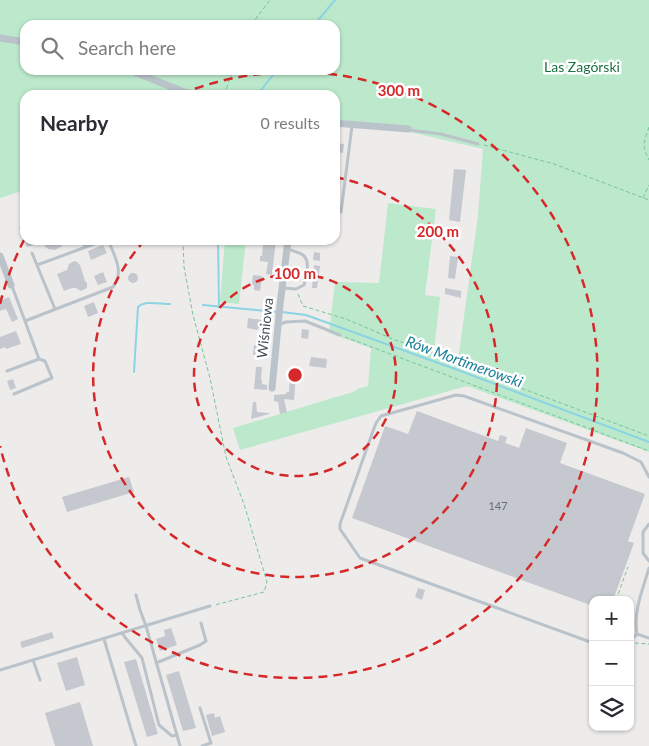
<!DOCTYPE html>
<meta charset="utf-8">
<style>
:root{--surface:#fff;--page:#f7f7f7;--text:#2b2b33;--muted:#7c7c81;--line:#e1e1e2}
body{margin:0;font-family:Lato,sans-serif;background:var(--page);color:var(--text)}
.controls{position:absolute;right:15px;bottom:15px;display:grid;overflow:hidden;border-radius:10px;box-shadow:0 1px 4px #0004}
.controls button{width:45px;height:45px;display:grid;place-items:center;padding:0;border:0;border-bottom:1px solid var(--line);background:var(--surface);color:var(--text);font:25px sans-serif}
.list{margin:0;padding:0;list-style:none}
h2{display:flex;justify-content:space-between;align-items:center;height:65px;margin:0;padding:0 20px;font-size:21px}
h2 small{font-size:16px;font-weight:400;color:var(--muted)}
.icon{flex:none;width:28px;height:28px;fill:none;stroke:currentColor;stroke-width:2;stroke-linecap:round;stroke-linejoin:round}
.map{position:relative;flex:none;width:649px;height:746px;overflow:hidden}
.search{position:absolute;background:var(--surface);box-shadow:0 1px 4px #0004;left:20px;top:20px;width:320px;height:55px;display:flex;align-items:center;gap:12px;box-sizing:border-box;padding:0 18px;border-radius:15px;color:var(--muted);font-size:19px}
.panel{position:absolute;background:var(--surface);box-shadow:0 1px 4px #0004;left:20px;top:90px;width:320px;height:155px;border-radius:15px}
.map>svg:first-child{display:block}
</style>
<div class="map">
<svg width="649" height="746" viewBox="0 0 649 746">
<rect width="100%" height="100%" fill="#eeebeb"/>
<path fill="#bce9cc" fill-rule="evenodd" d="M0,0H649V452L467,386L240,450L233,428L356,391L357,389L368,386L371,348L329,333L335,282L379,283L388,203L436,209L425,295L440,297L434,351L458,360L478,215L483,149L414,133L335,119V95H25V190L0,198ZM25,25H335V70H25Z
M225,240H246L239,304L220,302Z"/>
<g fill="none" stroke-linecap="round" stroke-linejoin="round">
<path stroke="#8cd4e3" stroke-width="2" d="M314,25L335,0
M257,95L277,70
M218,240L219,307
M203,305L277,312
M282,312L306,315L455,369L649,442
M134,372L138,307C144,300 160,304 170,304"/>
</g>
<path fill="#c5c8ce" d="M335,143L344,144L343,153L337,152L335,151Z
M454,169L466,170L460,222L449,220Z
M25,224V240H32L34,245L27,247L19,227Z
M43,240H64L62,246L55,250L48,249L45,246Z
M255,240H276L272,275L266,274L268,262L260,261V256H262L263,244Z
M103,245L107,253L91,260L88,251Z
M314,252L320,253V261L313,260Z
M450,256L458,257L455,279L448,278Z
M74,261L77,262L80,265L85,281L87,283V288L81,291L76,288H72L64,291L57,274L67,270L69,264Z
M314,265L320,266L317,288H312Z
M103,272L107,282L98,285L94,276Z
M128 278a5 5 0 1 1 10 0a5 5 0 1 1-10 0Z
M253,275L262,276L260,291L254,290V285L252,284Z
M445,288L461,291V298L445,294Z
M9,297L18,319L12,322L6,309L0,311V301Z
M94,302L98,313L88,317L84,306Z
M248,318L262,320L263,323L257,330L247,328Z
M302,329L309,330L308,339L301,338Z
M261,330L268,331V336H269V341H266L264,356L253,355L254,345H259Z
M16,331L21,344L6,349L5,347L0,349V337Z
M311,357L327,359L326,368L309,366Z
M256,367H262L261,380H262V384L267,385V390L254,389Z
M290,376L296,377L294,400L284,399L287,412L280,414L278,402L274,401V395L286,394L287,392H289Z
M13,379L16,388L10,390L7,381Z
M253,402H256L257,412L269,413V414L251,419Z
M417,411L498,441L500,435L507,437L505,443L519,448L526,428L567,443L560,463L645,494L628,541L634,543L613,600H593V606L352,518L385,426L408,434Z
M129,477L134,492L67,512L62,497Z
M418,588L425,590L422,600L415,597Z
M171,628L177,645L160,651L156,639L165,636L164,630Z
M52,632L54,638L22,648L20,642Z
M77,657L85,685L66,691L57,663Z
M136,659L158,734L147,737L124,662Z
M179,671L196,728L183,731L166,675Z
M80,702L93,746H55L45,713Z
M214,713L215,718L220,716L225,732L212,736L206,715Z"/>
<g fill="none" stroke-linecap="round" stroke-linejoin="round">
<path stroke="#77c49b" stroke-width="1" stroke-dasharray="4 2.5" stroke-linecap="butt" d="M252,25L257,17L270,0
M224,95L233,70
M649,127C644,144 641,143 649,160
M484,145L554,164L649,200
M643,198L649,185
M183,240L184,267L193,315L210,378L226,457L244,504L267,582L264,592L215,605
M298,294L303,306L346,319L395,340L442,356L478,372L649,436
M345,337L649,451
M616,600L628,567
M635,643L649,644"/>
<path stroke="#bac3ca" stroke-width="3" d="M409,130L441,134L478,144
M341,212L352,126
M82,240L85,247
M32,253L55,309
M37,265L105,240
M283,288L296,289L304,285C306,276 311,261 303,255C299,252 292,251 288,249
M25,321L113,287C125,272 114,255 108,240
M278,325L286,322L305,321L340,335
M7,371L39,359L12,286
M14,394L52,378L45,361L39,359
M649,524L643,532V553L649,561
M649,568C643,589 633,611 637,634L649,638
M136,595L140,610L146,626L180,746
M122,633L124,636L142,658L159,725L172,736L177,735
M104,639L136,746
M630,641L637,634
M593,643L360,558L340,529V524L373,431L376,423L381,416L456,395L464,396L623,453L641,462L649,477
M33,660L40,680
M156,663L200,645L206,641L201,623
M0,670L210,606
M200,708L211,743L202,746"/>
<path stroke="#bac3ca" stroke-width="7" d="M0,38L25,42
M129,70L192,95
M335,123L408,129
M0,256L11,285
M272,388L280,305L288,240"/>
</g>
<g fill="none" stroke="#d62828" stroke-width="2.5" stroke-dasharray="9 6">
<circle cx="295" cy="375" r="101"/>
<path d="M335 177A202 202 0 1 1 144 241"/>
<path d="M0 304A303 303 0 0 1 24 240M181 94A303 303 0 1 1 0 446"/>
</g>
<g text-anchor="middle" stroke-width="5" stroke-linejoin="round" paint-order="stroke">
<g font-size="11" fill="#656d75">
<text x="498" y="510">147</text>
</g>
<g font-size="14" fill="#1e7044" stroke="#fff">
<text x="582" y="72">Las Zagórski</text>
</g>
<g font-size="14" fill="#454f57" stroke="#fff">
<text transform="translate(265 328) rotate(-84)" y="5">Wiśniowa</text>
</g>
<g font-size="15" font-style="italic" fill="#188197" stroke="#fff">
<text transform="translate(464 362) rotate(20)" y="5">Rów Mortimerowski</text>
</g>
</g>
<circle cx="295" cy="375" r="8" fill="#d62828" stroke="#fff" stroke-width="2.5"/>
<g font-size="15" text-anchor="middle" font-weight="bold" fill="#d62828" stroke="#fff" stroke-width="5" stroke-linejoin="round" paint-order="stroke">
<text x="399" y="96">300 m</text>
<text x="438" y="237">200 m</text>
<text x="295" y="279">100 m</text>
</g>
</svg>
<div class="controls">
<button>+</button>
<button>−</button>
<button><svg class="icon" aria-label="layers" viewBox="0 0 24 24"><path d="M12 4l9 5-9 5-9-5zM3 14l9 5 9-5"/></svg></button>
</div>
<div class="search"><svg class="icon" aria-label="search" viewBox="0 0 24 24"><circle cx="10" cy="10" r="6"/><path d="M15 15l6 6"/></svg>Search here</div>
<section class="panel">
<h2>Nearby<small>0 results</small></h2>
<ul class="list">
</ul>
</section>
</div>
